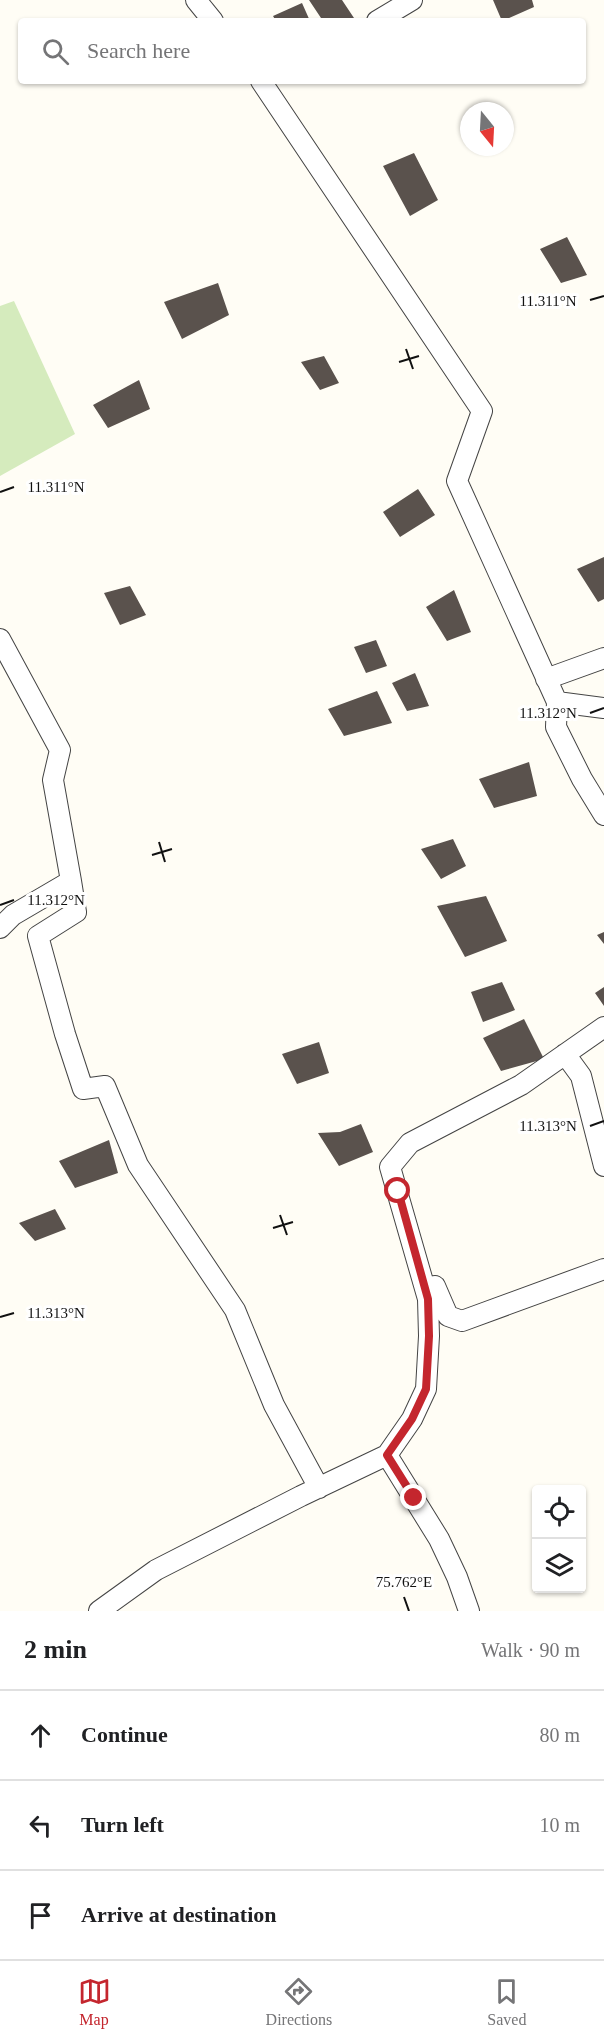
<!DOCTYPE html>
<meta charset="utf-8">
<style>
:root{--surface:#fff;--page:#f6f6f6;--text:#202124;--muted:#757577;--line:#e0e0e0;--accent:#c4262e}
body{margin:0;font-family:"Times New Roman",serif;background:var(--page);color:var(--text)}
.controls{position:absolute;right:18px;bottom:18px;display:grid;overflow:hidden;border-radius:6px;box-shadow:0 2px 4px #0004}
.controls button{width:54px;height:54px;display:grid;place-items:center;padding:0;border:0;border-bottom:2px solid var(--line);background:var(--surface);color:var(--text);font:30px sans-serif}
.compass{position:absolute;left:460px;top:102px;width:54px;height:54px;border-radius:50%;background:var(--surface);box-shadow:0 2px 4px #0004;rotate:162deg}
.stop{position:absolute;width:18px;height:18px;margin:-14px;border:4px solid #c4262e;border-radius:50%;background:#fff}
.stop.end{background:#c4262e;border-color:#fff;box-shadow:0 2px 6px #0008}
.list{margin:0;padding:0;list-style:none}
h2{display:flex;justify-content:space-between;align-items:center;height:78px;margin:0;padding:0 24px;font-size:26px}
h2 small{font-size:20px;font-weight:400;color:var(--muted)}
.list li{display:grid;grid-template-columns:39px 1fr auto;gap:18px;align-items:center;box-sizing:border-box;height:90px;padding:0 24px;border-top:2px solid var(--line)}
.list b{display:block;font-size:22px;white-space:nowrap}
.list em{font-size:20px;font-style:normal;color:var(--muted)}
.icon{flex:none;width:33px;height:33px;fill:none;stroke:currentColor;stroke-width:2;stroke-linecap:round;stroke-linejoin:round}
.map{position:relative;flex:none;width:604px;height:1611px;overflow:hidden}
.search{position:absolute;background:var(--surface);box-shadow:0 2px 4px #0004;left:18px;right:18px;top:18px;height:66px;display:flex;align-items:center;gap:15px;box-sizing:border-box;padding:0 21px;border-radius:6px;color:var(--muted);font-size:22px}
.sheet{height:348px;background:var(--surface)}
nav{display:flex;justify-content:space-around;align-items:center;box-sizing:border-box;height:84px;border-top:2px solid var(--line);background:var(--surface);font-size:16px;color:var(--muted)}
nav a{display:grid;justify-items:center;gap:3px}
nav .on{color:var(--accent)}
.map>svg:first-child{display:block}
</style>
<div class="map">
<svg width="604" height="1611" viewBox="0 0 604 1611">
<rect width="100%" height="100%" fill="#fffdf5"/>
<path fill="#d5ebbd" d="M14,301L75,434L0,476V306Z"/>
<path fill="#5a524d" d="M309,0H342L356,21H323Z
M493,0H532L534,7L502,21Z
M302,3L310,21H276L273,16Z
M414,153L438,200L410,216L383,166Z
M567,237L587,275L561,283L540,249Z
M218,283L229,315L182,339L164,302Z
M324,356L339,383L320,390L301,362Z
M139,380L150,409L108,428L93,405Z
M418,489L435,515L400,537L383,512Z
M604,557V599L598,602L577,569Z
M130,586L146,615L120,625L104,593Z
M454,590L471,632L447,641L426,607Z
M376,640L387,666L366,673L354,647Z
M415,673L429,706L407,711L392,683Z
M377,691L392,723L344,736L328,709Z
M529,762L537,796L494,808L479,779Z
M453,839L466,866L441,879L421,849Z
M486,896L507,941L465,957L437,906Z
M604,932V944L597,935Z
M502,982L515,1010L483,1022L471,992Z
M604,987V1006L595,993Z
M524,1019L544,1059L501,1071L483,1038Z
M319,1042L329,1073L297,1084L282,1054Z
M361,1124L373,1152L339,1166L318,1133L340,1132Z
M109,1140L118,1173L75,1188L59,1161Z
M55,1209L66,1229L35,1241L19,1223Z"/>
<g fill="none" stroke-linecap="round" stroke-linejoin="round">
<defs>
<path id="minor" d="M196,0L213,21
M377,21L412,0
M261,81L482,411L457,481L557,702L604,708
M0,639L60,750L53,780L71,881L13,915L0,928
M546,679L604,658
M557,702L556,727L582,779L604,815
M71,881L76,912L38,936L65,1034L83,1089L105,1086L138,1165L235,1310L274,1405L319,1488
M565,1054L581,1076L604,1166
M427,1288L435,1286L448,1316L462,1321L604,1269
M99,1611L156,1570L301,1496L387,1455
M469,1611L457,1577L439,1539L387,1455L412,1419L426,1389L429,1336L428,1299L390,1167L410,1143L521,1085L604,1027"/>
</defs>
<use href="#minor" stroke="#444" stroke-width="22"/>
<use href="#minor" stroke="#fff" stroke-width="20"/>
</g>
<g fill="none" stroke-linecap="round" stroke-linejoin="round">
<path stroke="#c4262e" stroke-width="8" d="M398,1191L428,1299L429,1336L426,1389L412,1419L387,1455L414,1498"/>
</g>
<path fill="none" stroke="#111" stroke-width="2" d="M590,300L604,296M406,349L413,369M399,362L419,356M0,492L14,487M590,713L604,708M159,842L165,862M152,855L172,849M0,905L14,900M590,1126L604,1121M280,1215L287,1235M273,1228L293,1222M0,1317L14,1313M404,1597L409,1611"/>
<g font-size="15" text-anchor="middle" fill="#111" stroke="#fff" stroke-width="6" stroke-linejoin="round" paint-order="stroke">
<text x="548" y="306">11.311°N</text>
<text x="56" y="492">11.311°N</text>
<text x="548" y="718">11.312°N</text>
<text x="56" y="905">11.312°N</text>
<text x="548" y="1131">11.313°N</text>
<text x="56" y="1318">11.313°N</text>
<text x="404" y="1587">75.762°E</text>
</g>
</svg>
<div class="controls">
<button><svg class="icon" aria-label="locate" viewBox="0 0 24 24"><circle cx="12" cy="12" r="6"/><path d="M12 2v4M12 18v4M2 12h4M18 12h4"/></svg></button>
<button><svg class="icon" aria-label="layers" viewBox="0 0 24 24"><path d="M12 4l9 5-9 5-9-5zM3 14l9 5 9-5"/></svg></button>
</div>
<svg class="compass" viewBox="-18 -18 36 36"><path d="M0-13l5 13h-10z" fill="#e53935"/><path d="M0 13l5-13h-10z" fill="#757577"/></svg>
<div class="stop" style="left:398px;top:1191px"></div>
<div class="stop end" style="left:414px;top:1498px"></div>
<div class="search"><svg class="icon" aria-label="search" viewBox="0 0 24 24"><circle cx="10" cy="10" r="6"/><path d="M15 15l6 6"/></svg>Search here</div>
</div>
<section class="sheet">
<h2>2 min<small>Walk · 90 m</small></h2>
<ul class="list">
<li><svg class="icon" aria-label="ahead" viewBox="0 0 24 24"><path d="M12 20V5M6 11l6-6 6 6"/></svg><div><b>Continue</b></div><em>80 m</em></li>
<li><svg class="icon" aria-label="left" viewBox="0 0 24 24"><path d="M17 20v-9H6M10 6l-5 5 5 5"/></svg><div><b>Turn left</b></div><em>10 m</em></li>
<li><svg class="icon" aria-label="arrive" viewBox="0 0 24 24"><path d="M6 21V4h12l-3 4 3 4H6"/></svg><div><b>Arrive at destination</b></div></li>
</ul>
</section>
<nav>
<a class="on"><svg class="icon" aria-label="map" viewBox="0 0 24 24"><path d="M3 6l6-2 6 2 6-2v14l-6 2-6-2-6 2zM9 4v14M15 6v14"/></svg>Map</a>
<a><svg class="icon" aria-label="directions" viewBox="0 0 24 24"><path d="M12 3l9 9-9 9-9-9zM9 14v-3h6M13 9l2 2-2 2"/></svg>Directions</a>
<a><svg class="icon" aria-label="saved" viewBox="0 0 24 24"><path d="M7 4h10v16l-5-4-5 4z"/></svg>Saved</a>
</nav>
